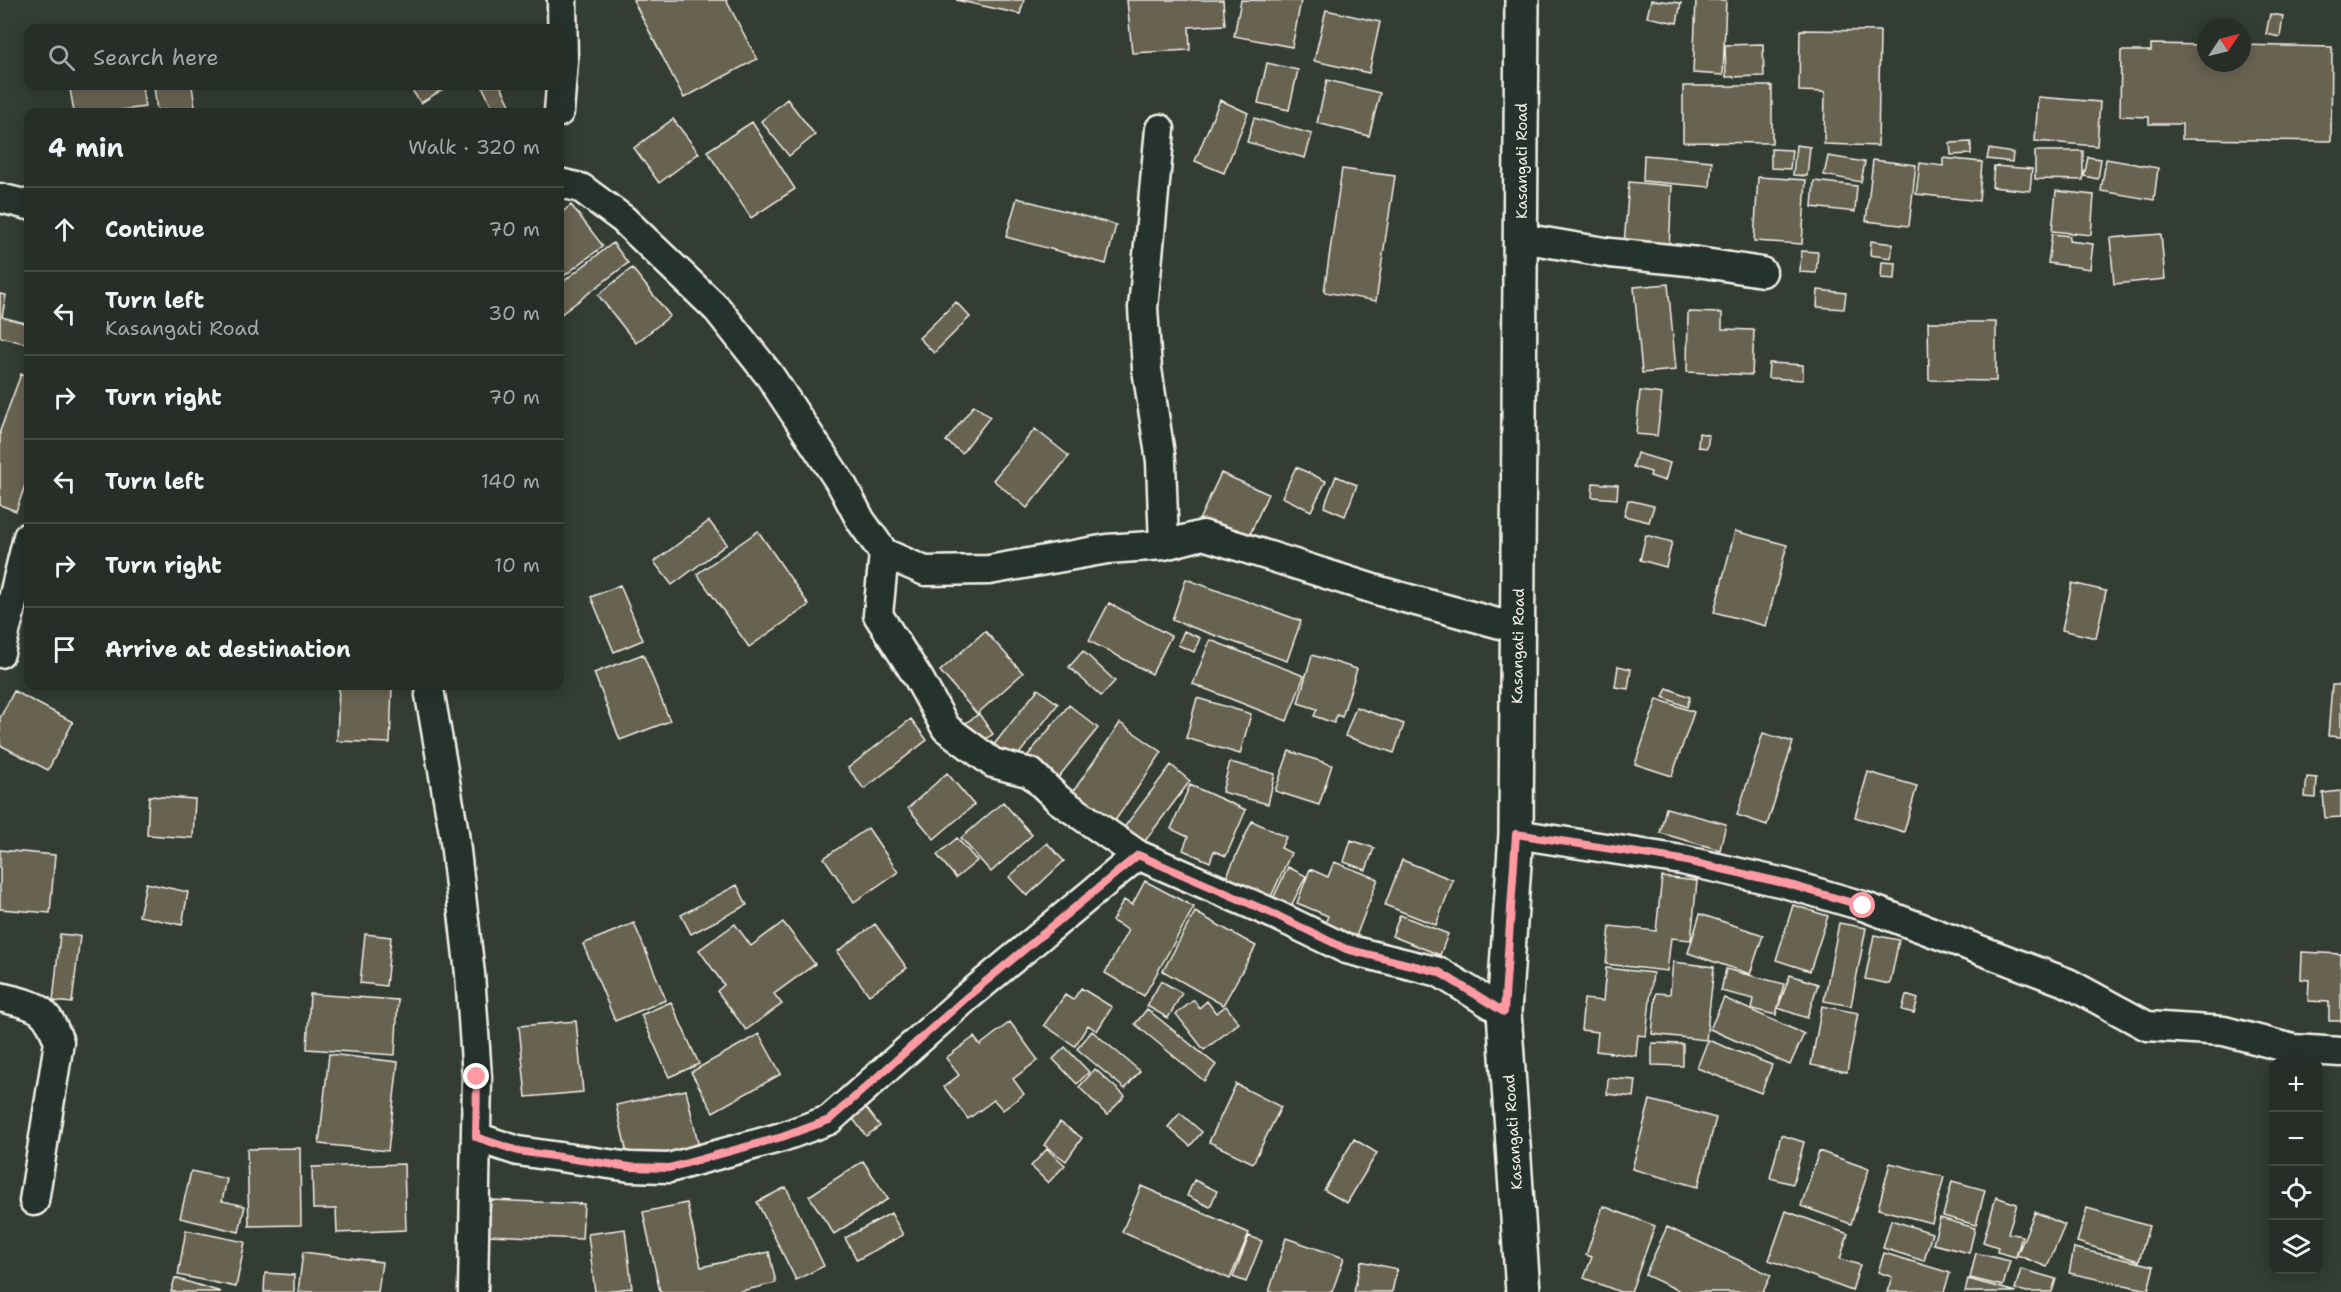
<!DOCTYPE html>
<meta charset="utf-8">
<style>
:root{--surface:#262e27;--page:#323a33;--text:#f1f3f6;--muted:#a4a8a7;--line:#424a44}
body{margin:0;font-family:"Shantell Sans",sans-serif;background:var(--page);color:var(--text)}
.controls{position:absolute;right:18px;bottom:18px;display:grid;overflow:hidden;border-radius:12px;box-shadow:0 3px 15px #0003}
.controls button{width:54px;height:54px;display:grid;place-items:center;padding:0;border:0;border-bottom:2px solid var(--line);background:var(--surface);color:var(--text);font:30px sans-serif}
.compass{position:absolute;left:2197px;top:18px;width:54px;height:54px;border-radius:50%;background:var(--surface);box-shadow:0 3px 15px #0003;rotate:55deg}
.stop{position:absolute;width:18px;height:18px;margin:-14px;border:4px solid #ff9aa2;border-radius:50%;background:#fff}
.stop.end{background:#ff9aa2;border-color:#fff;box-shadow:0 2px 6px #0008}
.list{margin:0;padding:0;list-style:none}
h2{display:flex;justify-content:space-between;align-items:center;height:78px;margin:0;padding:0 24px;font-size:26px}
h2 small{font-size:20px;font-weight:400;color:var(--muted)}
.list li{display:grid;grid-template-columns:39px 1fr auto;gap:18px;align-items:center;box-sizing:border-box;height:84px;padding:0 24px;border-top:2px solid var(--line)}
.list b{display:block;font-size:22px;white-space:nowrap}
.list p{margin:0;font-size:20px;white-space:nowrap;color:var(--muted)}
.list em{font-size:20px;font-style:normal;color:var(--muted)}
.icon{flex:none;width:33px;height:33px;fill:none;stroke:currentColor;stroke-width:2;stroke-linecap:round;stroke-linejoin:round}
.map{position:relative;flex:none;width:2341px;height:1292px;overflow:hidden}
.search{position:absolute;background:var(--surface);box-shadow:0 3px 15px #0003;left:24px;top:24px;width:540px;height:66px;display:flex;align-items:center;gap:15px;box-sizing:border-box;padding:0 21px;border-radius:12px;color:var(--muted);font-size:22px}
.panel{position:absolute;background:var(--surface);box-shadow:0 3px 15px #0003;left:24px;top:108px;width:540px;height:582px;border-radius:12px}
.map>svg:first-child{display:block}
</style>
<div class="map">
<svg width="2341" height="1292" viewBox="0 0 2341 1292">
<rect width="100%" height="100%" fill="#333d34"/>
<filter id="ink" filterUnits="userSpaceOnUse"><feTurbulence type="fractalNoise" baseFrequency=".0167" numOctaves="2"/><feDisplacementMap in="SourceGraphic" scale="12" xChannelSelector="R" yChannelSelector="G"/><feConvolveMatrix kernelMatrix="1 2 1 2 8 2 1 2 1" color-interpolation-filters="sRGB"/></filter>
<g filter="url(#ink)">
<path fill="#686451" stroke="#f4f1e8" stroke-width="1.5" d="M633,0H726L757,59L684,98Z
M956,0H1024L1020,14Z
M1127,0H1223L1225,25L1189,27L1190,50L1132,53Z
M1241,0L1301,1L1292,47L1234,36Z
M1651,0L1681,3L1677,23L1647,17Z
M1696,0H1726L1723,75L1693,73Z
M1326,10L1380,22L1369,73L1314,61Z
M2270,14L2283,16L2280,37L2266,34Z
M1800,30L1880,31L1878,146L1824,144L1825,92L1799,91Z
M1763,44L1764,76L1726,77L1725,45Z
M2151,44L2206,45V63H2242V45L2332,47L2331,141L2182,139V124H2149V117L2120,116L2121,51H2151Z
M1267,63L1298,70L1289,110L1258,103Z
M1327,80L1380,93L1369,136L1317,123Z
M95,86H142L145,107L107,112H74L70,89Z
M154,86H192L195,107L157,111Z
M409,86H448L421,103Z
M482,86H501L511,107L495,112Z
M1683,86H1772V143L1683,142Z
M2038,97L2100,102L2097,146L2035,141Z
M787,99L815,135L789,156L761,121Z
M1220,100L1248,113L1224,173L1195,161Z
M1254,118L1312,134L1305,158L1247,142Z
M673,119L699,153L659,183L634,148Z
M752,122L795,189L751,218L707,151Z
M1971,142V154L1951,155L1950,143Z
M1796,145L1810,147L1807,176L1793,175Z
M1771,149L1792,150L1790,169L1771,168Z
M1989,149L2013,153L2012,162L1987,159Z
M2035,151H2083V180L2035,179Z
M1644,155L1712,161L1710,187L1643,181Z
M1828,156L1865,162L1861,182L1824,175Z
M2088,157L2101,159L2098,179L2084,176Z
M1943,158L1982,162L1979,201L1916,194L1920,163L1943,166Z
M2106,159L2158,168L2154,200L2101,191Z
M1873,160L1916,165L1909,226L1866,221Z
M1994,166L2032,169L2030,191L1992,187Z
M1342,169L1395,176L1376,301L1324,292Z
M1758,177L1806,180L1802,244L1754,241Z
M1814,181L1857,186L1855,212L1812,207Z
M1629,182L1672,186L1669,249L1624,245Z
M2056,191L2094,195L2091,235L2052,231Z
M1017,198L1116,225L1106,264L1006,237Z
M571,205L603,246L560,279V214Z
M2052,234L2070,236L2069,241L2093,244L2090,269L2048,263Z
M2161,234L2165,279L2114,284L2110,238Z
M1871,241L1893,244L1891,258L1870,255Z
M613,243L628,263L560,315V284Z
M1801,251L1818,252L1816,273L1800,272Z
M1882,262L1896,263L1895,279L1881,278Z
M632,268L670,316L636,343L598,295Z
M1668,284L1676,370L1642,373L1634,287Z
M1818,290L1846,293L1844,309L1817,307Z
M0,294L6,295L2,317L25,323L28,308V344L0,337Z
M956,302L970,317L934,353L919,338Z
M1688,312L1722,313V329L1754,330L1752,375L1687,372Z
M1928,322H1996V381L1929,380Z
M1769,363L1803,365V380L1768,378Z
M21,374L28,377V477L16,511L0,505V431Z
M1640,391L1662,394L1657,436L1636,434Z
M974,405L990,417L962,453L946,441Z
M1035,429L1069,456L1027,508L993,480Z
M1699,433L1709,435L1707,448L1698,447Z
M1637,453L1670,463L1665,481L1650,476L1651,472L1633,467Z
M1296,467L1326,481L1311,511L1282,497Z
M1221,473L1268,494L1247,541L1199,520Z
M1336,476L1357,485L1345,516L1324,507Z
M1593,483L1618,485L1617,499L1592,497Z
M1628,500L1654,506L1649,522L1624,516Z
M709,521L727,544L672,585L654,562Z
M758,531L809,605L749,647L697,574Z
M1735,531L1787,545L1766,626L1714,612Z
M1646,535L1672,542L1666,567L1640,560Z
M1186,579L1301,621L1287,661L1172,620Z
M2072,583L2106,591L2096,638L2062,630Z
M620,585L643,640L614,652L591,597Z
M1109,603L1171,636L1152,674L1089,641Z
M985,631L1023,673L977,714L940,671Z
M1184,631L1200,638L1194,652L1178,645Z
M1210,640L1304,676L1287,721L1193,684Z
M1083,651L1115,681L1101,696L1069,667Z
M643,654L670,721L620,740L594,673Z
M1312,655L1357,669L1342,717L1337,715L1334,723L1314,716L1317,709L1298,703Z
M1618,666L1631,669L1628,689L1615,687Z
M2332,685H2341V737L2328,736Z
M339,686H392L390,743L337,741Z
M1667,688L1690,697L1687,707L1663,697Z
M1038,689L1058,704L1012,763L992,747Z
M14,691L73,722L48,770L0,745V718Z
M1197,698L1251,714L1240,754L1186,738Z
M1657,699L1694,712L1672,776L1635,764Z
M1069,705L1098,728L1053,784L1024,760Z
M1356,707L1404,724L1394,753L1345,736Z
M979,714L993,734L975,746L961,726Z
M911,719L927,740L864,789L848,768Z
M1120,723L1162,752L1110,828L1068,799Z
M1763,733L1793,742L1767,825L1737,815Z
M1289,751L1332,765L1319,805L1275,791Z
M1230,762L1275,774L1268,804L1222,792Z
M1171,765L1190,781L1139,849L1119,834Z
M1868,772L1917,786L1904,832L1855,817Z
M947,773L974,805L934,839L908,808Z
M2307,777L2317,778L2316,798L2305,797Z
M1190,785L1246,810L1226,856L1214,851L1210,862L1183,850L1188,837L1171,829Z
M2341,791V817L2325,818L2323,793Z
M149,796L195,799L193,838L147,835Z
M1003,802L1032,835L991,872L961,838Z
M1666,808L1726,824L1720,850L1660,833Z
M1252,821L1286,837L1281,848L1291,853L1269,901L1225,880Z
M868,828L898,872L854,902L824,858Z
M957,838L977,861L956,878L937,855Z
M1351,840L1374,848L1366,870L1344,862Z
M1047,843L1064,861L1027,896L1009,877Z
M0,850L55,855L50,913L0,909Z
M1402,860L1453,880L1436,925L1385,905Z
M1334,862L1378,879L1355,939L1324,926L1328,916L1297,903L1310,869L1328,877Z
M1288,867L1306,876L1287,914L1270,905Z
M1662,877L1697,881L1691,940L1671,938L1667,971L1606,964L1610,926L1656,931Z
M1145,881L1194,907L1144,996L1105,973L1128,930L1112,921L1124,900L1132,905Z
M146,883L188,892L182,925L139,916Z
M737,885L747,905L691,934L681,915Z
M1793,905L1828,916L1810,971L1776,960Z
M1195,912L1256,946L1223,1005L1163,971Z
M1700,914L1763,935L1750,974L1688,953Z
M1400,915L1448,934L1440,955L1392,936Z
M783,922L815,964L774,994L782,1004L746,1030L717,991L724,985L699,950L735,924L751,946Z
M634,923L666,1000L615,1021L583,944Z
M1839,923L1866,928L1851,1006L1824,1001Z
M875,924L907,968L869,995L837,952Z
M60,934L80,936L72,1003L53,1001Z
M365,934L391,937L386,986L360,983Z
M1874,935L1899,940L1890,984L1865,979Z
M2302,952L2341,954V1021H2329V1002L2308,1001L2309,980L2301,979Z
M1673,962L1714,967L1706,1040L1652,1034L1656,993L1670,994Z
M1606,968L1653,973L1646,1036L1638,1035L1636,1056L1596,1051L1598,1032L1581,1030L1584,999L1603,1001Z
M1726,969L1784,984L1776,1015L1752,1009L1754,999L1721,991Z
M1790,975L1818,984L1807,1018L1778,1008Z
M1161,981L1182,993L1168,1018L1147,1006Z
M1081,988L1112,1007L1097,1031L1088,1025L1075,1046L1044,1025L1065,995L1073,1000Z
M310,994L398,1000L395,1055L307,1049Z
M1906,995L1918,999L1914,1013L1902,1010Z
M1724,998L1804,1034L1790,1065L1710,1029Z
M1194,1000L1199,1008L1207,1001L1216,1013L1226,1006L1239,1023L1204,1050L1176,1014Z
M671,1002L699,1064L669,1077L641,1015Z
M1822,1006L1858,1013L1847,1072L1811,1065Z
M1147,1009L1216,1065L1204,1081L1135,1024Z
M576,1021L583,1092L526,1097L519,1026Z
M1010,1022L1038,1060L1013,1079L1024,1094L1003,1110L994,1100L968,1119L944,1087L959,1075L946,1058L974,1037L980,1045Z
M1092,1031L1140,1071L1125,1089L1077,1049Z
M759,1034L781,1074L713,1112L691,1072Z
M1708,1040L1772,1065L1761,1093L1697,1068Z
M1652,1043L1683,1044V1066L1652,1065Z
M1065,1047L1089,1072L1077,1084L1053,1059Z
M329,1054L398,1062L388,1151L319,1144Z
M1095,1069L1125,1096L1107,1115L1079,1087Z
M1608,1078L1636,1080L1634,1097L1607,1094Z
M1236,1084L1281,1107L1253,1163L1209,1142Z
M686,1090L699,1147L629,1162L616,1105Z
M1650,1100L1716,1118L1698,1187L1632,1169Z
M864,1105L880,1126L866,1136L850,1115Z
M1180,1113L1202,1132L1190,1146L1168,1127Z
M1060,1122L1082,1138L1066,1161L1044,1145Z
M1781,1135L1804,1142L1793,1184L1770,1178Z
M1354,1139L1377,1153L1347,1203L1324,1190Z
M300,1148L301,1225L249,1226L247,1149Z
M1047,1149L1065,1165L1048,1183L1031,1166Z
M1819,1151L1869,1169L1851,1224L1801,1206Z
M863,1161L888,1199L834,1234L809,1196Z
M1890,1163L1944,1177L1932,1223L1878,1209Z
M404,1164L406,1230L337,1233L336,1209H313L312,1167Z
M191,1171L227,1179L222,1201L245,1206L239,1232L180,1218Z
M1194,1180L1217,1191L1210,1207L1187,1196Z
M1952,1181L1985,1190L1976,1225L1943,1216Z
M1141,1186L1249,1233L1230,1279L1122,1232Z
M786,1187L824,1266L796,1280L757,1202Z
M1996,1197L2017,1204L2008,1233L2022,1236L2016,1257L1997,1252L1998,1247L1983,1242Z
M491,1200L584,1204L582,1239L489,1235Z
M687,1203L701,1267L769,1252L776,1283L737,1292H660L643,1212Z
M1603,1206L1655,1226L1631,1292H1620L1584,1278L1592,1257L1586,1255Z
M2087,1208L2149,1226L2139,1261L2077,1242Z
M1786,1211L1848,1234L1840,1259L1860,1265L1852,1291L1769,1260Z
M2035,1212L2065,1225L2047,1267L2017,1255Z
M891,1213L903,1235L857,1260L845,1238Z
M1940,1218L1975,1228L1969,1253L1933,1244Z
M1891,1220L1932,1233L1924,1261L1883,1248Z
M1667,1227L1771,1275L1763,1292H1682L1645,1275Z
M625,1229L632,1288L595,1292L588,1234Z
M186,1230L245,1242L236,1287L178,1275Z
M1249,1236L1262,1241L1246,1282L1233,1277Z
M1286,1238L1344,1258L1332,1292H1269Z
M2074,1248L2154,1266L2148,1290L2069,1273Z
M303,1252L382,1262L378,1292H298Z
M1884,1253L1950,1273L1944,1292H1887L1892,1277L1878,1272Z
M1976,1253L2010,1261L2003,1286L1970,1278Z
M1361,1261L1397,1269L1392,1292H1354Z
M2021,1269L2056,1279L2052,1292H2027L2015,1289Z
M265,1273L294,1275V1292H264Z
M175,1278L221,1292H171Z
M1968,1279L2016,1292H1965Z"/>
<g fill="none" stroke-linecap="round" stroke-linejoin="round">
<defs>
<path id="street" d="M559,112L563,61L562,0
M1160,129L1143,308L1147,369L1161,461L1164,545
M560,183L581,188L623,219L718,310L770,376L842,485L861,521L884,553L925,571L989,570L1107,549L1164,545L1203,535L1383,592L1519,629
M0,198L28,205
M1521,238L1610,253L1698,262L1762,272
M884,553L878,615L919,679L946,728L993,763L1031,773L1059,800L1138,855L1276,915L1346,949L1439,972L1504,1012
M0,653L28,537
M430,695L454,833L470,974L477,1077L473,1292
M1516,834L1682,860L1784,883L1863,906L2068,983L2147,1026L2224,1031L2293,1049L2341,1052
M0,997C36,1006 46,1005 59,1042L34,1201
M476,1137L518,1151L630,1167L669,1168L782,1137L829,1120L967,997L1138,855"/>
<path id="secondary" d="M1522,0L1516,834L1504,1012L1523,1292"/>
</defs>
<use href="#street" stroke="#f4f1e8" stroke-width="33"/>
<use href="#secondary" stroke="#f4f1e8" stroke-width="38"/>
<use href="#street" stroke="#26332d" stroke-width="28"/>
<use href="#secondary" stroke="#26332d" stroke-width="33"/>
</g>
</g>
<g fill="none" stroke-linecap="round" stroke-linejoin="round" filter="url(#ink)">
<path stroke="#ff9aa2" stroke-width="8" d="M477,1077L476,1137L518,1151L630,1167L669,1168L782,1137L829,1120L967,997L1138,855L1276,915L1346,949L1439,972L1504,1012L1516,834L1682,860L1784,883L1863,906"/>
</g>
<g text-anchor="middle" stroke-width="4.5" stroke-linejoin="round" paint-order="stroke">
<g font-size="15" fill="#f4f1e8" stroke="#26332d">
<text transform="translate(1522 161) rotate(-90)" y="5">Kasangati Road</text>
<text transform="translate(1518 646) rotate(-89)" y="5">Kasangati Road</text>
<text transform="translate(1513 1132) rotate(-94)" y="5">Kasangati Road</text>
</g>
</g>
</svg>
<div class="controls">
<button>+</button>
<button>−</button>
<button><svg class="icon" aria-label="locate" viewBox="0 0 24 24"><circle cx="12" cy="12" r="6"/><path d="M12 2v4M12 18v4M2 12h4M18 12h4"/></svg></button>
<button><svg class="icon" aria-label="layers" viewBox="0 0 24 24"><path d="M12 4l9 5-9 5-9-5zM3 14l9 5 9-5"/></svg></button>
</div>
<svg class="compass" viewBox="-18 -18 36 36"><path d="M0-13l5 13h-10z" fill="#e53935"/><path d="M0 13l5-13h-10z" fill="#a4a8a7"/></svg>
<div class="stop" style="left:1863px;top:906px"></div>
<div class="stop end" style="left:477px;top:1077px"></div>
<div class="search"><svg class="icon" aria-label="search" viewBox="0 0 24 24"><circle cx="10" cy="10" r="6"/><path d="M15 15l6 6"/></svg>Search here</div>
<section class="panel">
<h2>4 min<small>Walk · 320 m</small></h2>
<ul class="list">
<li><svg class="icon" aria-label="ahead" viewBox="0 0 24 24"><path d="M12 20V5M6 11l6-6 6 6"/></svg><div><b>Continue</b></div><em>70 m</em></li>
<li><svg class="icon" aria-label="left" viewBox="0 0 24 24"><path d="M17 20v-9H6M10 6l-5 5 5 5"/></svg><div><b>Turn left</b><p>Kasangati Road</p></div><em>30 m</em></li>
<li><svg class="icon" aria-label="right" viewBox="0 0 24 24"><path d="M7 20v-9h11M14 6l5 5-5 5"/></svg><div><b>Turn right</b></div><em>70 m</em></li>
<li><svg class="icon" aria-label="left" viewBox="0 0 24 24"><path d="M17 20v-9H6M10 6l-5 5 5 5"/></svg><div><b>Turn left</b></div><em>140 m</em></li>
<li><svg class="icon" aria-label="right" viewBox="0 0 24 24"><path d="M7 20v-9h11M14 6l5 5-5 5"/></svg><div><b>Turn right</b></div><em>10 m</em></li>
<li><svg class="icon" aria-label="arrive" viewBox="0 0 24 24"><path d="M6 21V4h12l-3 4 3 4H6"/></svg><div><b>Arrive at destination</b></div></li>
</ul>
</section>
</div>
